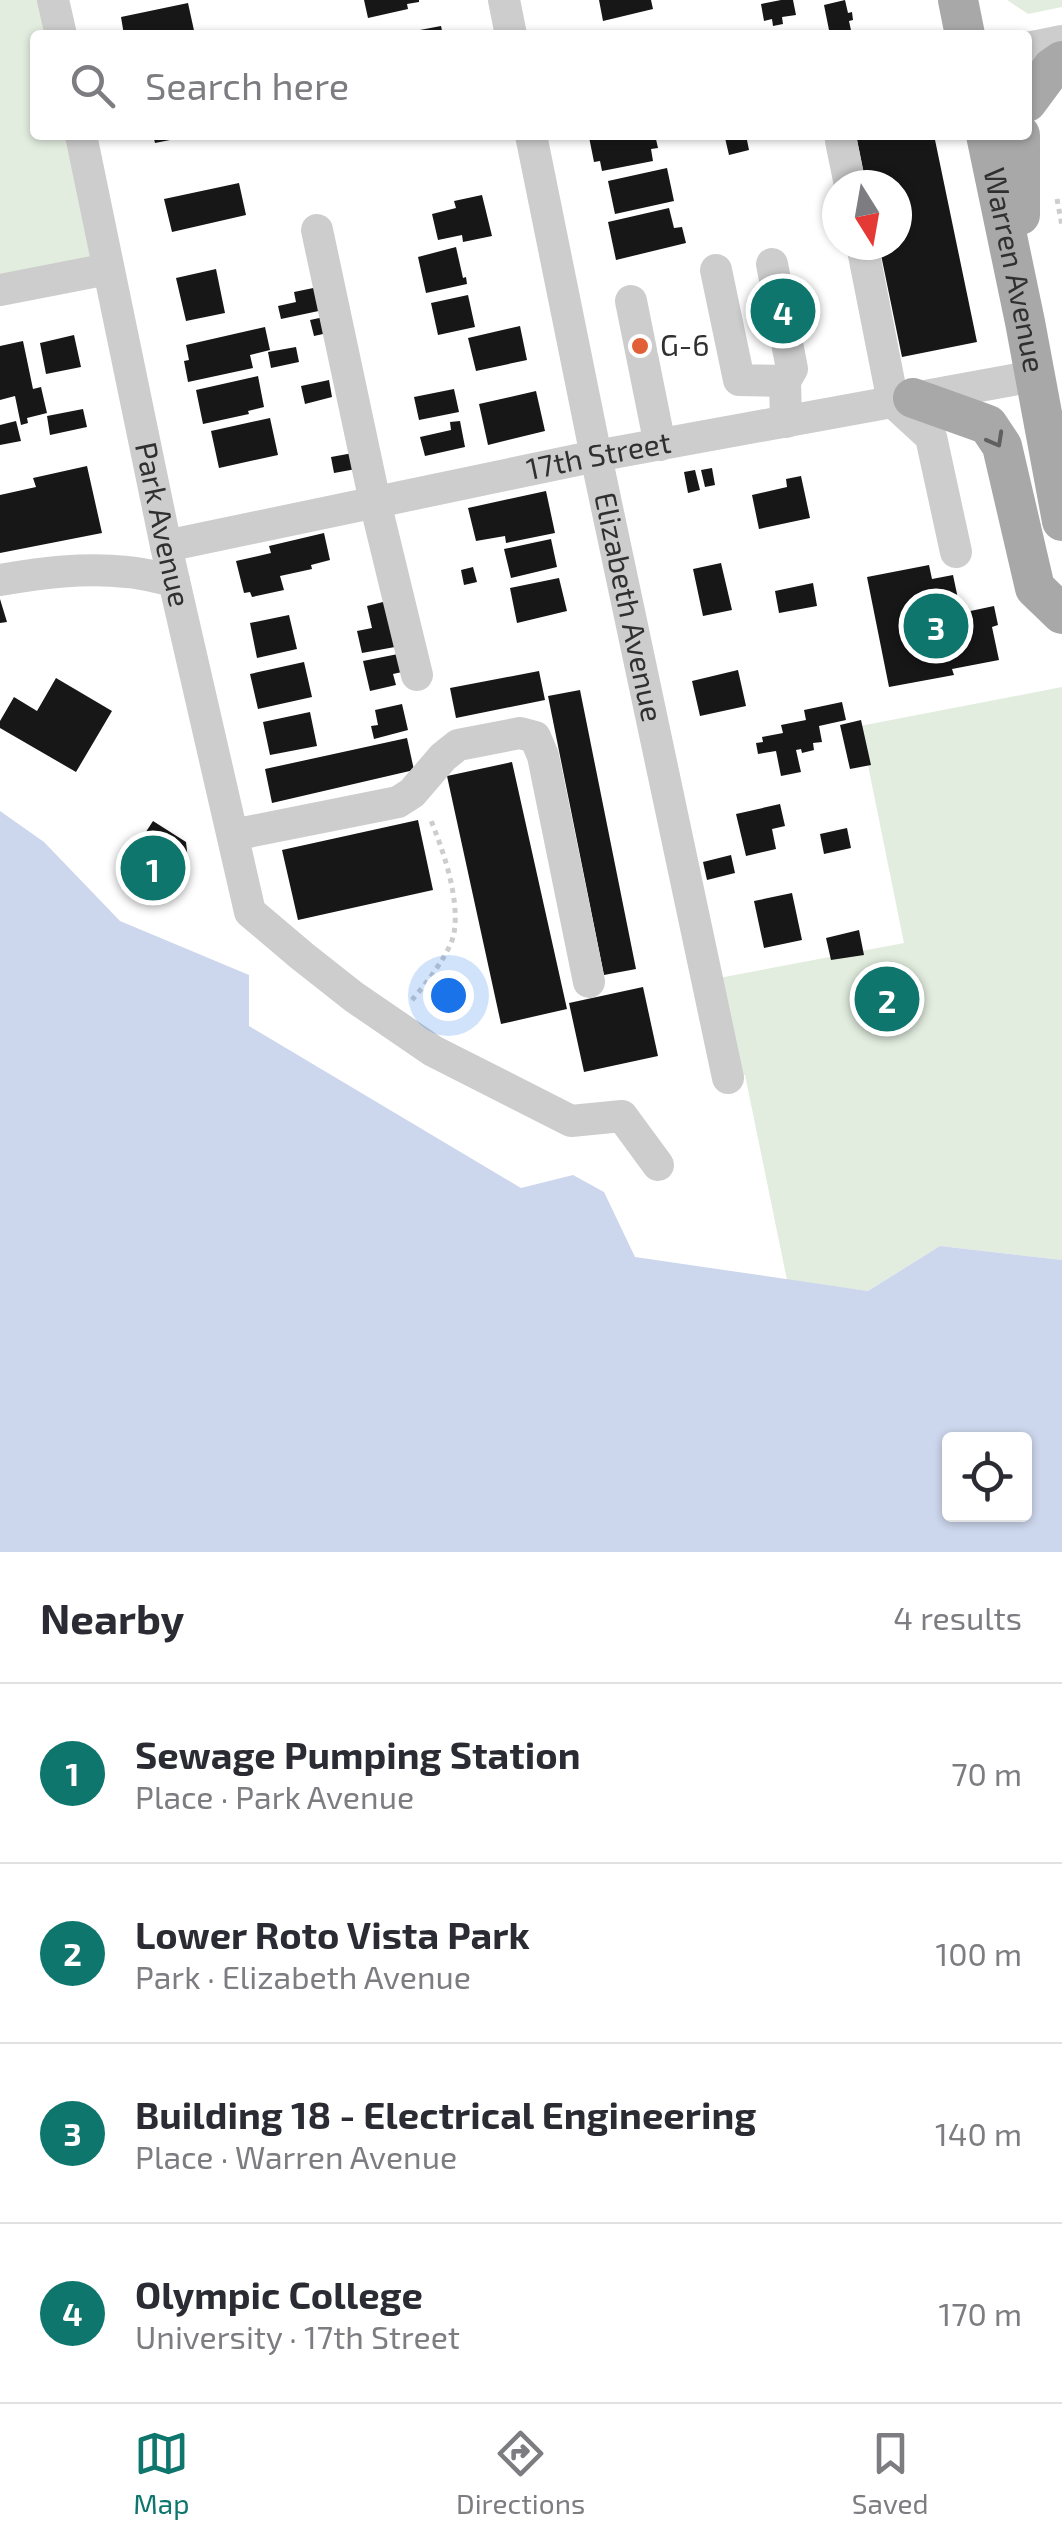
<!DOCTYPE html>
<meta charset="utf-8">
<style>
:root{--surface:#fff;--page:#f2f2f3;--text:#2b2b33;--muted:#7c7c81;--line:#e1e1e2;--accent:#0f766e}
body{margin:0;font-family:"Exo 2",sans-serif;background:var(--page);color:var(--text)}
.controls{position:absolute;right:30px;bottom:30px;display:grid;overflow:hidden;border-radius:10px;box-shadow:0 2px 8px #0004}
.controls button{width:90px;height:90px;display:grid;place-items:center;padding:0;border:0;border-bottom:2px solid var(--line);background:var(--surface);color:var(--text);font:50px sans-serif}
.compass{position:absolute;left:822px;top:170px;width:90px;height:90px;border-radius:50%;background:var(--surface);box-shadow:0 2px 8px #0004;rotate:169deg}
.you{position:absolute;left:448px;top:995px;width:35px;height:35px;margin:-25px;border:8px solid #fff;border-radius:50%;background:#1a73e8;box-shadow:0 0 0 15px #1a73e833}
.badge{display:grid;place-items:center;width:65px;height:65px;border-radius:50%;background:var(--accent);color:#fff;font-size:32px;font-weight:700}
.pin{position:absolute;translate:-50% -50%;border:5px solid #fff;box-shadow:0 2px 10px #0006}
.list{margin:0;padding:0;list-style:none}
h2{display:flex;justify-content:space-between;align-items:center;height:130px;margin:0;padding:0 40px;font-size:42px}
h2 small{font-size:32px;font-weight:400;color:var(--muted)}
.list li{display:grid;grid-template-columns:65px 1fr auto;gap:30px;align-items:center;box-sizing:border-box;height:180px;padding:0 40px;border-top:2px solid var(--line)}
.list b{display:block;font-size:38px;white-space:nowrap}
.list p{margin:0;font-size:32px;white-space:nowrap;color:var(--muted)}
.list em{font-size:32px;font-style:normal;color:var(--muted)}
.icon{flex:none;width:55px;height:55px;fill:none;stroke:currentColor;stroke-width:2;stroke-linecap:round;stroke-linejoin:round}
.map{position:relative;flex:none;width:1062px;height:1552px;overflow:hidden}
.search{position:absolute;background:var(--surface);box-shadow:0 2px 8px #0004;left:30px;right:30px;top:30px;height:110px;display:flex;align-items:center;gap:25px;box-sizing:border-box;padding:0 35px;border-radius:10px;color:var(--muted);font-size:38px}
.sheet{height:850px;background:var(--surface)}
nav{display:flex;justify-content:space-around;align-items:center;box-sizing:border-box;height:140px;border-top:2px solid var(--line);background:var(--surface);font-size:28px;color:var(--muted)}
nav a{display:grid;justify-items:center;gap:5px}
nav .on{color:var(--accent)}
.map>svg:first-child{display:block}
</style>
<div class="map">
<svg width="1062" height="1552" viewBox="0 0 1062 1552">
<rect width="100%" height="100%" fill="#fff"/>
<path fill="#e2eddf" d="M0,0H53L61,35H35V135H81L108,269L0,290Z
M1007,0H1062V7L1028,14Z
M1062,687V1260L940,1246L868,1291L787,1280L745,1075L728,1078L708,980L904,943L860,726Z"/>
<path fill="#ccd6ec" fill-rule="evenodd" d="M0,811L44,842L120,921L249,975V1026L521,1188L573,1175L604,1192L635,1257L868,1291L940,1246L1062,1260V1552H0ZM950,1440H1024V1514H950Z"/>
<path fill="#171717" d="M364,0H419V2L407,4L408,9L368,18Z
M599,0H651L653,9L603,21Z
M781,0H793L796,15L782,17L783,24L773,26L772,19L764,21L761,4Z
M845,0L848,13L852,12L853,20L849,21L852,35H830L824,5Z
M188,3L195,35H124L121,17Z
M441,26L443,35H405L404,33Z
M153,135H185V137L155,143Z
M600,135H655L658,148L651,149L653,161L602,171L600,161L594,162L589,137Z
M718,135H746L749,150L729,155L725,138L719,140Z
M856,135H934L977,342L902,357L879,245H897V185H866Z
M667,168L674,201L615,214L608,181Z
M239,183L246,215L172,232L164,199Z
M482,195L492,236L463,242L462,235L438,240L432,214L456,208L454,201Z
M669,208L674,228L682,227L686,243L616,260L608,222Z
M456,247L463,278L466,277L467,284L426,293L418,257Z
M216,269L225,313L186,321L176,278Z
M323,286L328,309L281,319L278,306L296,302L294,292Z
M468,295L475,327L438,335L431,303Z
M329,316L332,332L314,336L310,320Z
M520,326L527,360L476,371L468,338Z
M265,327L270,350L250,355L253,368L188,382L184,361L189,360L186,345Z
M74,335L81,367L46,374L40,343Z
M23,341L33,389L41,387L47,413L27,418L28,423L21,425L15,396L0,400V346Z
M296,347L299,362L271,368L268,352Z
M258,376L264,407L248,411L249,414L203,424L196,390Z
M329,380L332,397L305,404L301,386Z
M454,389L459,412L419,420L414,397Z
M536,391L545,431L488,445L479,404Z
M83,409L87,427L50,435L47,416Z
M270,418L278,455L219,468L211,431Z
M16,421L21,441L0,445V425Z
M460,421L465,447L425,456L420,437L451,430L450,422Z
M353,453L356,469L334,473L331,457Z
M87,466L102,533L0,553V495L36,487L33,478Z
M712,468L715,485L705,487L701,470Z
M695,470L700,490L688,493L684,472Z
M801,476L810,518L759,529L752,495L787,487L786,479Z
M546,491L555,533L506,543L505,536L476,541L468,508Z
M324,533L330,560L311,565L312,569L280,576L284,590L252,597L250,592L244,593L236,561L271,553L269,546Z
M551,539L557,567L511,578L504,549Z
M721,563L732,610L703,616L693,569Z
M929,565L932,579L953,575L961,613L994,606L998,625L992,627L999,660L952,669L954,675L889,687L867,577Z
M473,567L477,582L464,585L461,570Z
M559,578L567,611L517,623L510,588Z
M813,583L817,606L779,613L775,591Z
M0,599L7,622L0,623Z
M395,599L406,645L362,653L357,631L372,628L367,606Z
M289,615L297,649L257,658L250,623Z
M398,654L402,672L393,674L396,685L370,691L363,661Z
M304,662L312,697L258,709L250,674Z
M738,670L746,706L700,716L692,681Z
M539,671L545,700L456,718L450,688Z
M56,678L112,711L76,772L0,728V721L14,697L37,711Z
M580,690L636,969L604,975L548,696Z
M842,702L846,720L819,726L822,742L813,743L814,750L802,753L801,749L796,750L801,772L781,776L776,751L758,754L756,743L763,742L762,737L783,733L781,725L806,720L804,710Z
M402,704L408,730L374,739L371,726L378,725L375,710Z
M310,712L317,746L270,755L263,722Z
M861,720L871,765L850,769L840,725Z
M407,738L414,770L272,803L265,769Z
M512,762L567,1009L501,1024L447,776Z
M780,804L785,826L772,829L776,849L746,856L736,814Z
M418,820L433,890L298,920L282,850Z
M153,821L186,842L188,860L160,902L118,875Z
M847,828L851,848L824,854L820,834Z
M731,855L735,873L707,880L703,862Z
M792,893L802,940L764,948L754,901Z
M859,930L864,955L831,960L826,938Z
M643,987L658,1056L584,1072L569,1003Z"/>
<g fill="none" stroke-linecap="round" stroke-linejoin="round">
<path stroke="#cdcdcd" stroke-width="5" stroke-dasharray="5 5" stroke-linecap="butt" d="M1057,199L1062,226
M412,1000C425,985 451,952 454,933C460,898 443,850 430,818"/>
<g stroke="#cdcdcd" stroke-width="32">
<path d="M53,0L61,35"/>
<path d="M504,0L511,35"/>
<path d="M1027,48L1062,41"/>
<path id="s1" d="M81,135L166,546L250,912L302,956L354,997L433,1051L571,1121L622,1116L658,1165"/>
<path id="s2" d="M531,135L596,456L728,1078"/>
<path d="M841,141L850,185"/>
<path d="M317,230L375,502L417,675"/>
<path d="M862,245L893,402L931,437L956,552"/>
<path d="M772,264L792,369L785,381L786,422"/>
<path d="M716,270L739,380L785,381"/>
<path d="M0,290L108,269"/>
<path d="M631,301L660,445"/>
<path id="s3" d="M166,546L596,456L1034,376"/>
<path d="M0,580C41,573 85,567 127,572C143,573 159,578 174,581"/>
<path d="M233,835L398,802L412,793L443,757L458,745L520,733L535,737L543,756L589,982"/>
</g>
<g stroke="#a8a8a8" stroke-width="40">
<path d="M958,0L965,35"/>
<path d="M1027,102L1052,68L1062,61"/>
<path id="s4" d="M986,135L1025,322L1062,521"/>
<path d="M1020,215V135"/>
<path d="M913,398L983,423L988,425L1002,446L1035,588L1062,614"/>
</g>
</g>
<defs><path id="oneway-chevron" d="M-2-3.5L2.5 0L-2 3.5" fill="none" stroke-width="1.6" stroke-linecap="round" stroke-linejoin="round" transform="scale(2.5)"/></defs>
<use stroke="#606060" href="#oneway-chevron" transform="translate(996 440) rotate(61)"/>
<circle fill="#e16038" stroke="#fff" stroke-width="4" cx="640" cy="346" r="10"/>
<g text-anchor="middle" stroke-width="10" stroke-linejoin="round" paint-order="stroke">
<g font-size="30" fill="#303030" stroke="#fff">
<text dy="10" stroke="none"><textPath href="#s4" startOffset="138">Warren Avenue</textPath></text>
<text dy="10" stroke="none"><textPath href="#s3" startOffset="442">17th Street</textPath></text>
<text dy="10" stroke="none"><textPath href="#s1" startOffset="398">Park Avenue</textPath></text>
<text dy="10" stroke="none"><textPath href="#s2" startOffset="482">Elizabeth Avenue</textPath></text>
</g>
<g font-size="30" fill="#303030" stroke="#fff" text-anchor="start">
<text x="660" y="356">G-6</text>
</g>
</g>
</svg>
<div class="controls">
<button><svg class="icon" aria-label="locate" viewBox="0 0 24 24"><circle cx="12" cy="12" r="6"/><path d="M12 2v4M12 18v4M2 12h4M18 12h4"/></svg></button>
</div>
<svg class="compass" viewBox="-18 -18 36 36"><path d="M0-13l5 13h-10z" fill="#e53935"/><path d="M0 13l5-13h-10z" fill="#7c7c81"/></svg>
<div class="you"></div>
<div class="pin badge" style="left:153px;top:868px">1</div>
<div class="pin badge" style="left:887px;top:999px">2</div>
<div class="pin badge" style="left:936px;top:626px">3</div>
<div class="pin badge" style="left:783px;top:311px">4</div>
<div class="search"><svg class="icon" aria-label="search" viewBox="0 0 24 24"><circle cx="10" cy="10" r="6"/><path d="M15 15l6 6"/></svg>Search here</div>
</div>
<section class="sheet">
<h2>Nearby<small>4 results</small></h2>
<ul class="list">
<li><span class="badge">1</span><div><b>Sewage Pumping Station</b><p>Place · Park Avenue</p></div><em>70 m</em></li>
<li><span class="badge">2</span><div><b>Lower Roto Vista Park</b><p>Park · Elizabeth Avenue</p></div><em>100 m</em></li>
<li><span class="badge">3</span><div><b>Building 18 - Electrical Engineering</b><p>Place · Warren Avenue</p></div><em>140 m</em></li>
<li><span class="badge">4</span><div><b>Olympic College</b><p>University · 17th Street</p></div><em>170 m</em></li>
</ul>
</section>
<nav>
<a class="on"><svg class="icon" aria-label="map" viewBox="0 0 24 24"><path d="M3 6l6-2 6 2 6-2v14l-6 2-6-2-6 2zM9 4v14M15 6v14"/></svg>Map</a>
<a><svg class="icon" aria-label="directions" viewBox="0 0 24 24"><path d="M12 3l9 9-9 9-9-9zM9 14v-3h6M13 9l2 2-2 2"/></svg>Directions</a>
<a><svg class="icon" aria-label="saved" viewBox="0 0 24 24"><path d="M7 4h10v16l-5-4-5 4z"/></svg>Saved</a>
</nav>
